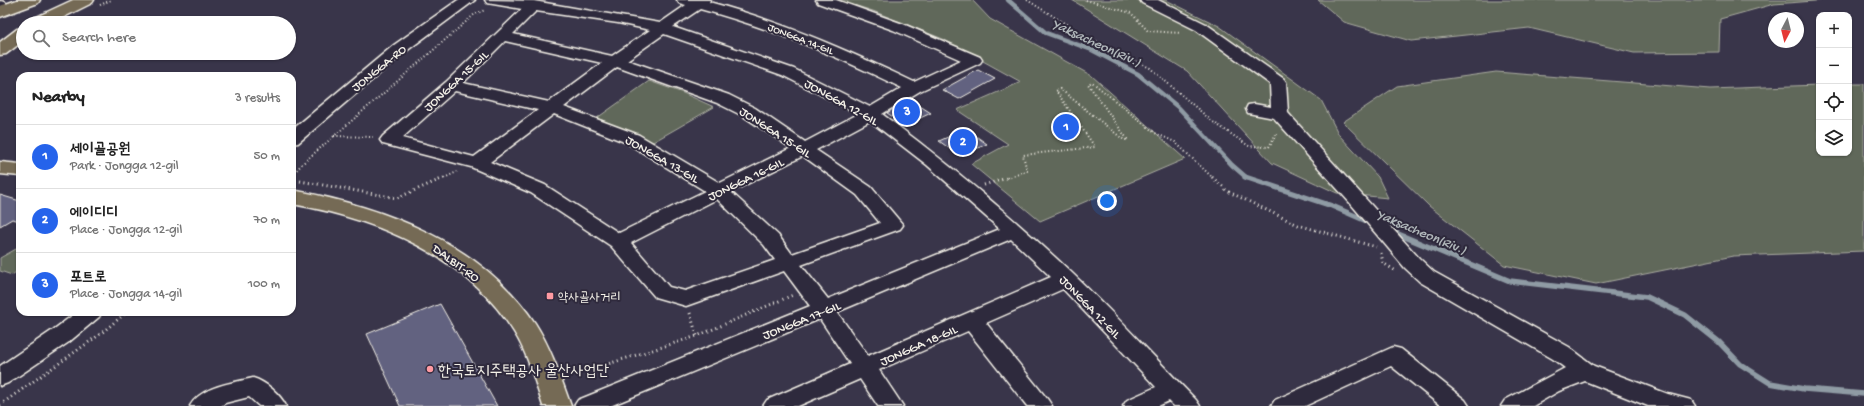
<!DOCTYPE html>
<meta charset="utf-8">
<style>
:root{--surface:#fff;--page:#f6f6f6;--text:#222;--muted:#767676;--line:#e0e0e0;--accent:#2563eb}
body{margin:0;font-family:"Gochi Hand","Poor Story",sans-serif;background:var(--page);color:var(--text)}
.controls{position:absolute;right:12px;top:12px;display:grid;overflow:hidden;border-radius:8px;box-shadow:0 1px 3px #0004}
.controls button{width:36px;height:36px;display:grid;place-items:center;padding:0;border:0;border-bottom:1px solid var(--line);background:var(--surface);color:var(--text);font:20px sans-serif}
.compass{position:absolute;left:1768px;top:12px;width:36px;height:36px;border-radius:50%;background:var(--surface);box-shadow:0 1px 3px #0004;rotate:187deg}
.you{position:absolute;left:1107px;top:201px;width:14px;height:14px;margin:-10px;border:3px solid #fff;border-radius:50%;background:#1a73e8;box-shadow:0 0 0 6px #1a73e833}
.badge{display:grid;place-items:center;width:26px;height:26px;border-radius:50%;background:var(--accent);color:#fff;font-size:13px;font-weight:700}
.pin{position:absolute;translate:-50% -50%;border:2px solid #fff;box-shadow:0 1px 4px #0006}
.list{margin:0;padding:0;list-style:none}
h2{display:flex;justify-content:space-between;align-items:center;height:52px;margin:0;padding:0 16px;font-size:17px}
h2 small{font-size:13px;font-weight:400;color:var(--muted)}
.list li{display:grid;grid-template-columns:26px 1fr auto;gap:12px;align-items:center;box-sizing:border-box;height:64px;padding:0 16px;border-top:1px solid var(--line)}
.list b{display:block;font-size:15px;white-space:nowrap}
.list p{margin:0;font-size:13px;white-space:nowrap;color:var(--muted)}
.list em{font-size:13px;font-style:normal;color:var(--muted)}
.icon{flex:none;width:22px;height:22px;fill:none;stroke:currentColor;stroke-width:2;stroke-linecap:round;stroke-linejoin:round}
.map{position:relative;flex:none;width:1864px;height:406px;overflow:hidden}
.search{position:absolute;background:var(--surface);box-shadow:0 1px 3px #0004;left:16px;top:16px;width:280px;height:44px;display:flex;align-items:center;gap:10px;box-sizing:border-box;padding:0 14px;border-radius:22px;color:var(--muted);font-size:15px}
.panel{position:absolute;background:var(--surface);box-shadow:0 1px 3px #0004;left:16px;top:72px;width:280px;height:244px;border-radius:12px}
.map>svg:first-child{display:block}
</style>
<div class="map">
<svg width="1864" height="406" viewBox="0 0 1864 406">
<rect width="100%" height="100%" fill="#39354a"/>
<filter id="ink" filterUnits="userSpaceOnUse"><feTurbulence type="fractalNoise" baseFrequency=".025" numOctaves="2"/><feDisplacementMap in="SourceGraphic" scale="8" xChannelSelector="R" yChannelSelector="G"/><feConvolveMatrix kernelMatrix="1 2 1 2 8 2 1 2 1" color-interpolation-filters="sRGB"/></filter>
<g filter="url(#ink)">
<path fill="#61685a" stroke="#aaaca1" d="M838,0H972L990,19L1092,76L1185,159L1040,221L971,164L1008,144L957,110L1021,82L943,39L873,11Z
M1072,0H1166L1219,26L1321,100L1339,135L1378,177L1388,198L1337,193L1272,163L1187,71Z
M1318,0H1828L1774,4L1720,19L1719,52L1634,53L1529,28L1411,41L1344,22Z
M1496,72L1710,89L1819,85V153H1849V84H1864V251L1733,256L1596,284L1504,265L1429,206L1343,122L1397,86Z
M649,81L683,93L714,107L653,142L597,118Z
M16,249L20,250V269L12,275L0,271V258Z"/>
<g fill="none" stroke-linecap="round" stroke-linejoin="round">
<path stroke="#8f9ba4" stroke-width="4.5" d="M1008,0L1046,33L1092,50L1138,74L1179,108L1232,165L1247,178"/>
<path stroke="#8f9ba4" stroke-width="5.5" d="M1245,177L1332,206L1369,222
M1391,231L1510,281L1647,297L1685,315L1719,342L1740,364L1770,383L1804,389L1864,394"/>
</g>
<path fill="#626280" stroke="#f4f1e8" d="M978,70L995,79L959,99L942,90Z
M909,99L931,113L905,125L887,113Z
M966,129L987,144L960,156L939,141Z
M0,195L20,201V221L12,219L0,226Z
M440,304L497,406H400L367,334Z"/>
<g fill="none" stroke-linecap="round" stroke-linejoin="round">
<defs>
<path id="minor" d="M458,0H475L405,52L298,143L292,144V130L394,45Z
M485,0L534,1L660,23L686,5L679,3L677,0H710L709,2C780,21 847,50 914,82L961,60L893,30L818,3L816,0H836L903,24L980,57L982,60L980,63L920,91L882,114C949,164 1013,217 1073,274C1115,314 1155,358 1196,400L1200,406H1174L1169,401L1158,406H1123L1127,400L1156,387L1063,289L986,323L1048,400L1052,406H1027L968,331L879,370L903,406H878L860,379L798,406H763L767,400L850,364L820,319L610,406H574L578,400L810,306L784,271L686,306L655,297L611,246L531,193L471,167L383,144L380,140L383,136L446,82L522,9L487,3ZM700,9C771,28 836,56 902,88L870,107L794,69L673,27ZM536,11L618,23L650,30L612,56L513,34ZM664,34L782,75L858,114L805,142L755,108L729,95L627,60ZM505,41L602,63L549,102L463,83ZM617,67L717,103L743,116L791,148L720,183L639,135L564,107ZM455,91L538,110L474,157L402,138ZM554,114L627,143L705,191L619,233L545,185L490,162ZM870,121L927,165L1000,229L828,299L801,265L900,229L903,225L871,187L816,150ZM803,156L857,195L880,223L792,254L778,235L731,192ZM717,199L764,245L775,260L685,291L669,287L631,243ZM1011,239L1051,277L868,356L837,312Z
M1140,0H1158L1206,24L1284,79L1286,82L1288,113L1419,258L1434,272L1569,347L1594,366L1668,394L1691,400L1695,406H1648L1585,381L1559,391L1533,406H1501L1505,400L1565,368L1553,359L1420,282L1405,268L1351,204L1274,118L1248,113L1246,109L1248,105L1254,104L1271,107L1270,84L1196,30L1142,3Z
M0,1L5,2L8,6L6,9L0,10Z
M77,312H102L99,317L69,342L8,383L0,386V366L53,330Z
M1393,347L1401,349L1465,400L1469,406H1441L1391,366L1305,406H1271L1275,400Z
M253,378C266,382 280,394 286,406H259L249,397L225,403L221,406H190C201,386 233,383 253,378Z"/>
<path id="major" d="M17,0H40L38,3L0,17V6Z
M73,0H94L92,3L52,23H29L32,19Z
M23,28V41L6,54L0,55V42L17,29Z
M0,162L20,164V176L0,174Z
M292,190C384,207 480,242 535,323C551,348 561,378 571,406H543C535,382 528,354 514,332C467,256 377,219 292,204Z"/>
</defs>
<use href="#minor" stroke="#f4f1e8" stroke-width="3"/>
<use href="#major" stroke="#f4f1e8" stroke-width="3"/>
<path stroke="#f4f1e8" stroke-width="2" stroke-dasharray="1 2.5" stroke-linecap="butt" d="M1027,0L1082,34L1150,68L1213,122L1249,146L1269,147L1277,132
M1086,0L1131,13L1148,31L1181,33
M100,5L111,0
M334,136L373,137
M292,175L303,163L475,14L485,10
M444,178L457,172
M1007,178L1027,171L1023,155L1095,147L1056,91L1060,89L1124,140H1128L1088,84L1092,82L1155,133L1175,142L1213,178"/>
<path stroke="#f4f1e8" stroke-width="3" stroke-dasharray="1 3.5" stroke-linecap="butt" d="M1212,177L1227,191L1298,225L1376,247
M300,181L397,198L446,177
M984,185L1010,177
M1381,253L1383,263L1396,271
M690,313L697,336L793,295
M592,369L697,336
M0,405L99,335L127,312"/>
<use href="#minor" fill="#2f2a3d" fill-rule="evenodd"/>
<use href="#major" fill="#756a55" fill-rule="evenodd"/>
</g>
</g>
<g fill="#ff9aa2" stroke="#2f2a3d" stroke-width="1.5">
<rect x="546" y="292" width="8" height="8" rx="2"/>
<circle cx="430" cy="369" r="4"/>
</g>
<g text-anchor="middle" stroke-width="4" stroke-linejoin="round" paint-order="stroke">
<g font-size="11" fill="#f4f1e8" stroke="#2f2a3d">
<text transform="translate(801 38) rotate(21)" y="4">JONGGA 14-GIL</text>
</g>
<g font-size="13" fill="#f4f1e8" stroke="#2f2a3d">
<text transform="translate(378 67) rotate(-39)" y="5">JONGGA-RO</text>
<text transform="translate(455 80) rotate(-43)" y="5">JONGGA 15-GIL</text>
<text transform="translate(842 101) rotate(29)" y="5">JONGGA 12-GIL</text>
<text transform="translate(776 131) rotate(33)" y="5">JONGGA 15-GIL</text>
<text transform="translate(663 158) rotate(30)" y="5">JONGGA 13-GIL</text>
<text transform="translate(745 178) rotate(-26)" y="5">JONGGA 16-GIL</text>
<text transform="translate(457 262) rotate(36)" y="5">DALBIT-RO</text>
<text transform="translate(1091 306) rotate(46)" y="5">JONGGA 12-GIL</text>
<text transform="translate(801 319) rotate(-22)" y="5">JONGGA 17-GIL</text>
<text transform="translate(918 344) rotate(-24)" y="5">JONGGA 18-GIL</text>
</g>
<g font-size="13" fill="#f4f1e8" stroke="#2f2a3d" text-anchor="start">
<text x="558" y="301">약사골사거리</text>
</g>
<g font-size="14" font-style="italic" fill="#b0b7ba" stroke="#2f2a3d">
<text transform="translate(1097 42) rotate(25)" y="5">Yaksacheon(Riv.)</text>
<text transform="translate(1422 231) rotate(23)" y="5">Yaksacheon(Riv.)</text>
</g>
<g font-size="16" fill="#f4f1e8" stroke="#2f2a3d" text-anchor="start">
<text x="438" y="375">한국토지주택공사 울산사업단</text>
</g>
</g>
</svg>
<div class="controls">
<button>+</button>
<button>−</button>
<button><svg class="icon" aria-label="locate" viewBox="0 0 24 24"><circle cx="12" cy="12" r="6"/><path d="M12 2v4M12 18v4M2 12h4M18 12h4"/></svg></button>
<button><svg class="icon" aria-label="layers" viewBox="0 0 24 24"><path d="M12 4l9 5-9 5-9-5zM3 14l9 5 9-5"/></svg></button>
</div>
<svg class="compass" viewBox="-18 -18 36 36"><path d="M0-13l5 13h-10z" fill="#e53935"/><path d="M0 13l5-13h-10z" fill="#767676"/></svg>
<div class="you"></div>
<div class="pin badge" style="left:1066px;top:127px">1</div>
<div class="pin badge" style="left:963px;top:142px">2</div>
<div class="pin badge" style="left:907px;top:112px">3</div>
<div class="search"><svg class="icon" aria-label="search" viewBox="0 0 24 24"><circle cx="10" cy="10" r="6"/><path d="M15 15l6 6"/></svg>Search here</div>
<section class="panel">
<h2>Nearby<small>3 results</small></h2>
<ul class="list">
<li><span class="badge">1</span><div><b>세이골공원</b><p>Park · Jongga 12-gil</p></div><em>50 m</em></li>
<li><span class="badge">2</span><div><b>에이디디</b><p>Place · Jongga 12-gil</p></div><em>70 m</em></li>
<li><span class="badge">3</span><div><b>포트로</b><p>Place · Jongga 14-gil</p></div><em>100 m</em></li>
</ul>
</section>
</div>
